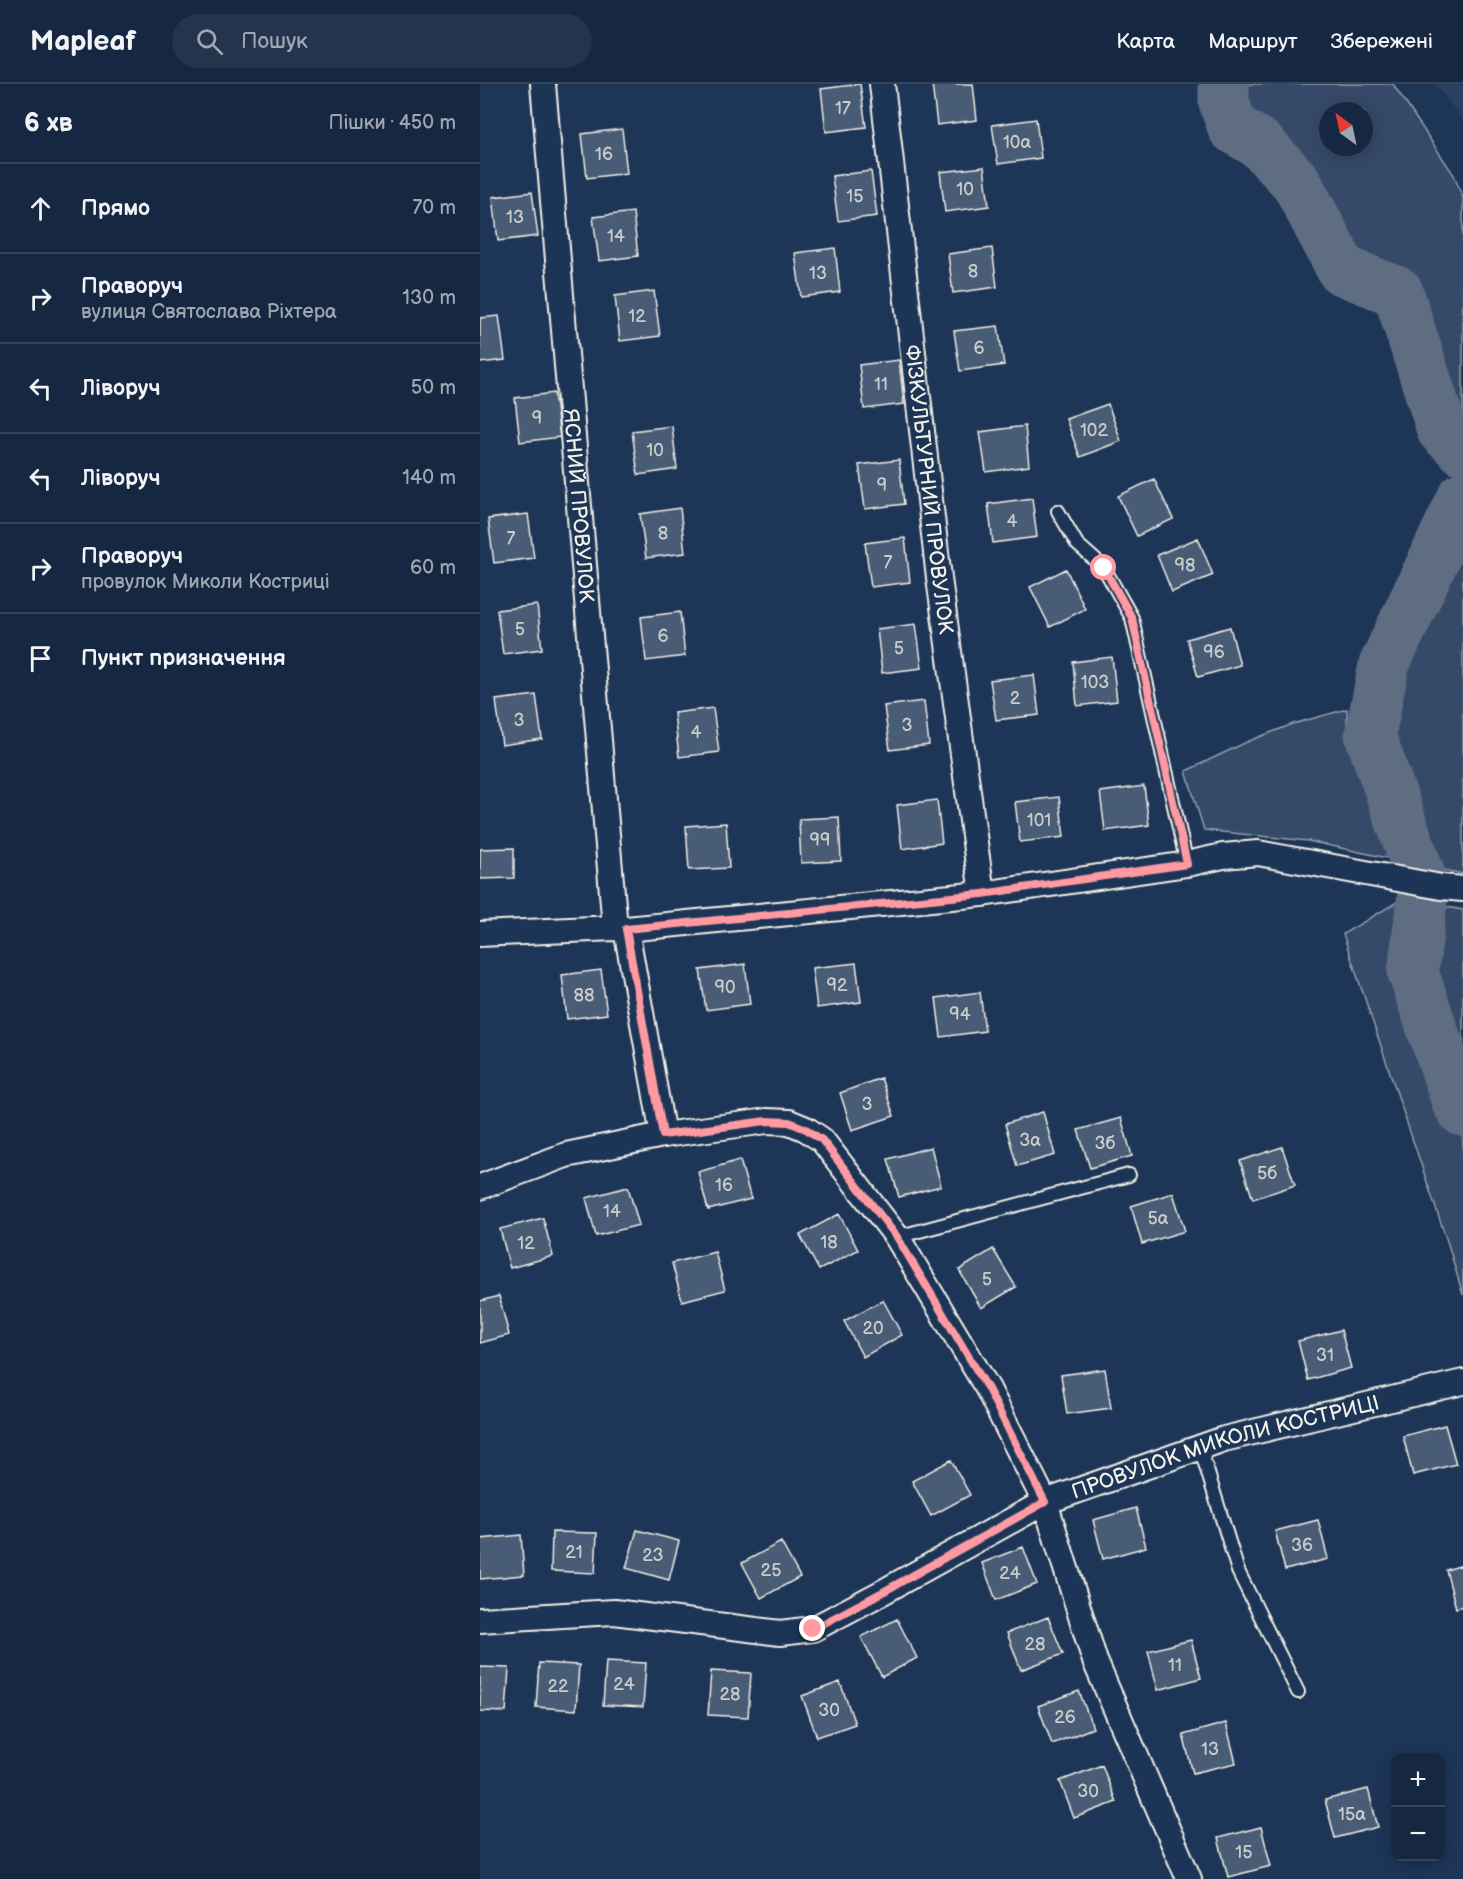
<!DOCTYPE html>
<html lang="uk">
<meta charset="utf-8">
<style>
:root{--surface:#162841;--page:#23344c;--text:#f1f3f6;--muted:#9ea6b1;--line:#35445a}
body{margin:0;font-family:"Balsamiq Sans",sans-serif;background:var(--page);color:var(--text)}
.controls{position:absolute;right:18px;bottom:18px;display:grid;overflow:hidden;border-radius:12px;box-shadow:0 3px 15px #0003}
.controls button{width:54px;height:54px;display:grid;place-items:center;padding:0;border:0;border-bottom:2px solid var(--line);background:var(--surface);color:var(--text);font:30px sans-serif}
.compass{position:absolute;left:839px;top:18px;width:54px;height:54px;border-radius:50%;background:var(--surface);box-shadow:0 3px 15px #0003;rotate:327deg}
.stop{position:absolute;width:18px;height:18px;margin:-14px;border:4px solid #ff9aa2;border-radius:50%;background:#fff}
.stop.end{background:#ff9aa2;border-color:#fff;box-shadow:0 2px 6px #0008}
.list{margin:0;padding:0;list-style:none}
h2{display:flex;justify-content:space-between;align-items:center;height:78px;margin:0;padding:0 24px;font-size:26px}
h2 small{font-size:20px;font-weight:400;color:var(--muted)}
.list li{display:grid;grid-template-columns:39px 1fr auto;gap:18px;align-items:center;box-sizing:border-box;height:90px;padding:0 24px;border-top:2px solid var(--line)}
.list b{display:block;font-size:22px;white-space:nowrap}
.list p{margin:0;font-size:20px;white-space:nowrap;color:var(--muted)}
.list em{font-size:20px;font-style:normal;color:var(--muted)}
.icon{flex:none;width:33px;height:33px;fill:none;stroke:currentColor;stroke-width:2;stroke-linecap:round;stroke-linejoin:round}
.map{position:relative;flex:none;width:983px;height:1795px;overflow:hidden}
header{display:flex;align-items:center;gap:36px;box-sizing:border-box;height:84px;padding:0 30px;background:var(--surface);border-bottom:2px solid var(--line)}
header strong{font-size:28px}
nav{display:flex;gap:33px;margin-inline-start:auto;font-size:21px}
.search{width:420px;height:54px;background:var(--page);display:flex;align-items:center;gap:15px;box-sizing:border-box;padding:0 21px;border-radius:33px;color:var(--muted);font-size:22px}
main{display:flex}
aside{flex:1;background:var(--surface)}
.map>svg:first-child{display:block}
</style>
<header>
<strong>Mapleaf</strong>
<div class="search"><svg class="icon" aria-label="search" viewBox="0 0 24 24"><circle cx="10" cy="10" r="6"/><path d="M15 15l6 6"/></svg>Пошук</div>
<nav><a>Карта</a><a>Маршрут</a><a>Збережені</a></nav>
</header>
<main>
<aside>
<h2>6 хв<small>Пішки · 450 m</small></h2>
<ul class="list">
<li><svg class="icon" aria-label="ahead" viewBox="0 0 24 24"><path d="M12 20V5M6 11l6-6 6 6"/></svg><div><b>Прямо</b></div><em>70 m</em></li>
<li><svg class="icon" aria-label="right" viewBox="0 0 24 24"><path d="M7 20v-9h11M14 6l5 5-5 5"/></svg><div><b>Праворуч</b><p>вулиця Святослава Ріхтера</p></div><em>130 m</em></li>
<li><svg class="icon" aria-label="left" viewBox="0 0 24 24"><path d="M17 20v-9H6M10 6l-5 5 5 5"/></svg><div><b>Ліворуч</b></div><em>50 m</em></li>
<li><svg class="icon" aria-label="left" viewBox="0 0 24 24"><path d="M17 20v-9H6M10 6l-5 5 5 5"/></svg><div><b>Ліворуч</b></div><em>140 m</em></li>
<li><svg class="icon" aria-label="right" viewBox="0 0 24 24"><path d="M7 20v-9h11M14 6l5 5-5 5"/></svg><div><b>Праворуч</b><p>провулок Миколи Костриці</p></div><em>60 m</em></li>
<li><svg class="icon" aria-label="arrive" viewBox="0 0 24 24"><path d="M6 21V4h12l-3 4 3 4H6"/></svg><div><b>Пункт призначення</b></div></li>
</ul>
</aside>
<div class="map">
<svg width="983" height="1795" viewBox="0 0 983 1795">
<rect width="100%" height="100%" fill="#1d3557"/>
<filter id="ink" filterUnits="userSpaceOnUse"><feTurbulence type="fractalNoise" baseFrequency=".0167" numOctaves="2"/><feDisplacementMap in="SourceGraphic" scale="12" xChannelSelector="R" yChannelSelector="G"/><feConvolveMatrix kernelMatrix="1 2 1 2 8 2 1 2 1" color-interpolation-filters="sRGB"/></filter>
<g filter="url(#ink)">
<path fill="#2a4060" d="M956,0H983V37Z"/>
<path fill="#354a67" stroke="#949ea8" stroke-width="1.5" fill-rule="evenodd" d="M754,0H913L974,91L983,114V340C980,337 975,334 972,331C962,318 944,258 940,240C938,229 940,214 934,204C922,187 902,189 885,183C876,180 870,171 865,164C851,135 838,94 819,68C793,33 748,61 754,0ZM848,27H884V63H848Z
M983,436V790L828,757L724,746L706,687L769,657L813,640L867,625V659L901,669L916,580Z
M922,815L983,826V1211L968,1160L863,850Z"/>
<g fill="none" stroke-linecap="round" stroke-linejoin="round">
<path stroke="#5e6d82" stroke-width="51" d="M744,0V18L753,44L780,60L816,98L862,186L918,208L962,346L983,366
M983,413L904,581L890,651L944,802L933,888L977,1018L983,1027"/>
</g>
<path fill="#485b74" stroke="#f4f1e8" stroke-width="1.5" d="M380,0L386,43L346,48L341,5Z
M452,0H493L497,36L457,41Z
M556,35L561,74L518,80L512,41Z
M142,45L147,89L107,94L102,50Z
M504,83L509,122L465,128L460,88Z
M391,87L397,132L358,137L352,92Z
M52,108L58,152L18,157L13,113Z
M153,128L158,172L119,177L113,133Z
M355,164L360,208L321,213L315,169Z
M512,164L517,203L473,209L468,170Z
M174,207L180,252L140,257L135,212Z
M19,232L25,276L0,279V234Z
M518,242L524,281L480,287L474,247Z
M419,276L424,320L384,325L379,281Z
M74,309L80,353L40,358L35,314Z
M628,320L641,357L600,373L586,335Z
M192,342L197,385L158,391L152,347Z
M545,342L549,382L506,388L500,348Z
M419,376L424,420L385,425L379,381Z
M674,395L693,435L657,452L638,412Z
M552,414L557,453L513,459L508,420Z
M200,424L205,469L166,474L160,430Z
M48,430L54,474L14,479L8,435Z
M425,454L430,498L391,503L385,459Z
M718,454L733,491L692,508L677,471Z
M586,485L605,525L570,543L550,503Z
M57,521L62,565L23,570L17,526Z
M200,528L205,572L166,577L161,533Z
M436,540L442,584L402,589L397,545Z
M750,543L760,581L718,593L707,555Z
M632,573L637,617L597,622L593,578Z
M554,591L559,631L516,636L510,596Z
M56,611L62,655L22,661L16,616Z
M444,617L449,661L410,666L404,622Z
M233,624L239,668L199,673L194,629Z
M664,702L669,741L625,747L620,708Z
M579,713L584,753L540,758L535,718Z
M457,716L462,759L422,765L417,721Z
M359,733L361,777L321,779L319,735Z
M246,739L249,784L209,786L206,742Z
M34,764V794L0,795V765Z
M376,879L381,918L337,924L332,884Z
M265,880L270,920L226,926L220,886Z
M121,886L127,930L87,935L82,891Z
M500,908L505,947L461,953L456,914Z
M401,994L414,1032L372,1046L360,1009Z
M563,1028L575,1071L537,1082L525,1040Z
M641,1034L652,1072L610,1084L598,1046Z
M451,1063L461,1102L419,1113L408,1075Z
M802,1063L815,1101L773,1115L760,1077Z
M260,1076L271,1115L228,1126L218,1088Z
M148,1103L159,1141L116,1152L106,1114Z
M693,1109L705,1147L662,1160L651,1122Z
M359,1130L378,1166L339,1186L320,1151Z
M63,1134L73,1172L30,1184L20,1145Z
M513,1165L536,1203L501,1224L479,1186Z
M235,1168L245,1206L202,1217L192,1179Z
M19,1212L29,1251L0,1259V1217Z
M403,1216L422,1251L383,1273L364,1237Z
M861,1246L871,1284L828,1296L818,1257Z
M625,1285L631,1324L587,1330L581,1291Z
M965,1341L976,1380L933,1391L923,1352Z
M471,1376L490,1411L451,1432L432,1397Z
M656,1424L666,1463L623,1475L613,1436Z
M838,1436L848,1475L805,1486L795,1447Z
M157,1446L199,1457L189,1496L146,1484Z
M72,1448L117,1449L115,1489L71,1487Z
M41,1451L44,1491L0,1495V1455Z
M301,1458L320,1493L281,1514L262,1479Z
M543,1463L557,1500L516,1516L502,1479Z
M983,1481V1522L976,1524L966,1486Z
M568,1533L583,1570L541,1586L527,1549Z
M417,1535L437,1574L402,1593L381,1553Z
M711,1556L721,1594L678,1606L668,1567Z
M126,1577L166,1579L163,1623L123,1621Z
M59,1579L99,1581L96,1626L56,1623Z
M0,1583L29,1584L26,1628L0,1627Z
M231,1587L271,1589L268,1633L228,1631Z
M360,1598L375,1640L337,1653L322,1612Z
M599,1607L613,1644L572,1660L558,1622Z
M746,1639L756,1679L713,1689L703,1651Z
M622,1681L636,1718L594,1734L580,1697Z
M888,1705L898,1743L855,1754L845,1716Z
M781,1743L791,1782L748,1793L738,1754Z"/>
<g fill="none" stroke-linecap="round" stroke-linejoin="round">
<defs>
<path id="lane" d="M578,427L597,460L624,484L652,534L707,780
M417,1153L649,1091
M720,1363L758,1487L818,1608"/>
<g id="street">
<path id="s1" d="M63,0L135,844"/>
<path id="s2" d="M402,0L459,494L502,810"/>
<path d="M146,845L183,1051"/>
<path d="M0,850L135,844L146,845L502,810L707,780L743,772L778,769L961,803L983,805"/>
<path d="M0,1103L86,1071L183,1051L287,1037L309,1038L326,1045L342,1056L417,1153L508,1305L565,1418L615,1577L709,1795"/>
<path id="s3" d="M0,1536L134,1528L300,1549L333,1545L401,1509L565,1418L744,1355L983,1298"/>
</g>
</defs>
<use href="#lane" stroke="#f4f1e8" stroke-width="16"/>
<use href="#street" stroke="#f4f1e8" stroke-width="28"/>
<use href="#lane" stroke="#1d3557" stroke-width="12"/>
<use href="#street" stroke="#1d3557" stroke-width="24"/>
</g>
</g>
<g fill="none" stroke-linecap="round" stroke-linejoin="round" filter="url(#ink)">
<path stroke="#ff9aa2" stroke-width="8" d="M333,1545L401,1509L565,1418L508,1305L417,1153L342,1056L326,1045L309,1038L286,1037L183,1051L146,845L502,810L707,780L652,534L624,484"/>
</g>
<g text-anchor="middle" stroke-width="4.5" stroke-linejoin="round" paint-order="stroke">
<g font-size="18" fill="#c9cccb">
<text x="363" y="30">17</text>
<text x="537" y="64">10а</text>
<text x="124" y="76">16</text>
<text x="485" y="111">10</text>
<text x="375" y="118">15</text>
<text x="35" y="139">13</text>
<text x="136" y="158">14</text>
<text x="493" y="193">8</text>
<text x="338" y="195">13</text>
<text x="157" y="238">12</text>
<text x="499" y="270">6</text>
<text x="401" y="306">11</text>
<text x="57" y="340">9</text>
<text x="614" y="352">102</text>
<text x="175" y="372">10</text>
<text x="402" y="407">9</text>
<text x="532" y="443">4</text>
<text x="183" y="455">8</text>
<text x="31" y="460">7</text>
<text x="408" y="484">7</text>
<text x="705" y="487">98</text>
<text x="40" y="551">5</text>
<text x="183" y="558">6</text>
<text x="419" y="570">5</text>
<text x="734" y="574">96</text>
<text x="615" y="604">103</text>
<text x="535" y="620">2</text>
<text x="39" y="642">3</text>
<text x="427" y="647">3</text>
<text x="216" y="654">4</text>
<text x="559" y="742">101</text>
<text x="340" y="762">99</text>
<text x="357" y="907">92</text>
<text x="245" y="909">90</text>
<text x="104" y="917">88</text>
<text x="480" y="936">94</text>
<text x="387" y="1026">3</text>
<text x="550" y="1062">3а</text>
<text x="625" y="1065">3б</text>
<text x="787" y="1095">5б</text>
<text x="244" y="1107">16</text>
<text x="132" y="1133">14</text>
<text x="678" y="1140">5а</text>
<text x="349" y="1164">18</text>
<text x="46" y="1165">12</text>
<text x="507" y="1201">5</text>
<text x="393" y="1250">20</text>
<text x="845" y="1277">31</text>
<text x="822" y="1467">36</text>
<text x="94" y="1474">21</text>
<text x="173" y="1477">23</text>
<text x="291" y="1492">25</text>
<text x="530" y="1495">24</text>
<text x="555" y="1566">28</text>
<text x="695" y="1587">11</text>
<text x="144" y="1606">24</text>
<text x="78" y="1608">22</text>
<text x="250" y="1616">28</text>
<text x="349" y="1632">30</text>
<text x="585" y="1639">26</text>
<text x="730" y="1671">13</text>
<text x="608" y="1713">30</text>
<text x="872" y="1736">15а</text>
<text x="764" y="1774">15</text>
</g>
<g font-size="21" fill="#f4f1e8" stroke="#1d3557">
<text dy="7" stroke="none"><textPath href="#s2" startOffset="408">ФІЗКУЛЬТУРНИЙ ПРОВУЛОК</textPath></text>
<text dy="7" stroke="none"><textPath href="#s1" startOffset="423">ЯСНИЙ ПРОВУЛОК</textPath></text>
<text dy="7" stroke="none"><textPath href="#s3" startOffset="788">ПРОВУЛОК МИКОЛИ КОСТРИЦІ</textPath></text>
</g>
</g>
</svg>
<div class="controls">
<button>+</button>
<button>−</button>
</div>
<svg class="compass" viewBox="-18 -18 36 36"><path d="M0-13l5 13h-10z" fill="#e53935"/><path d="M0 13l5-13h-10z" fill="#9ea6b1"/></svg>
<div class="stop" style="left:624px;top:484px"></div>
<div class="stop end" style="left:333px;top:1545px"></div>
</div>
</main>
